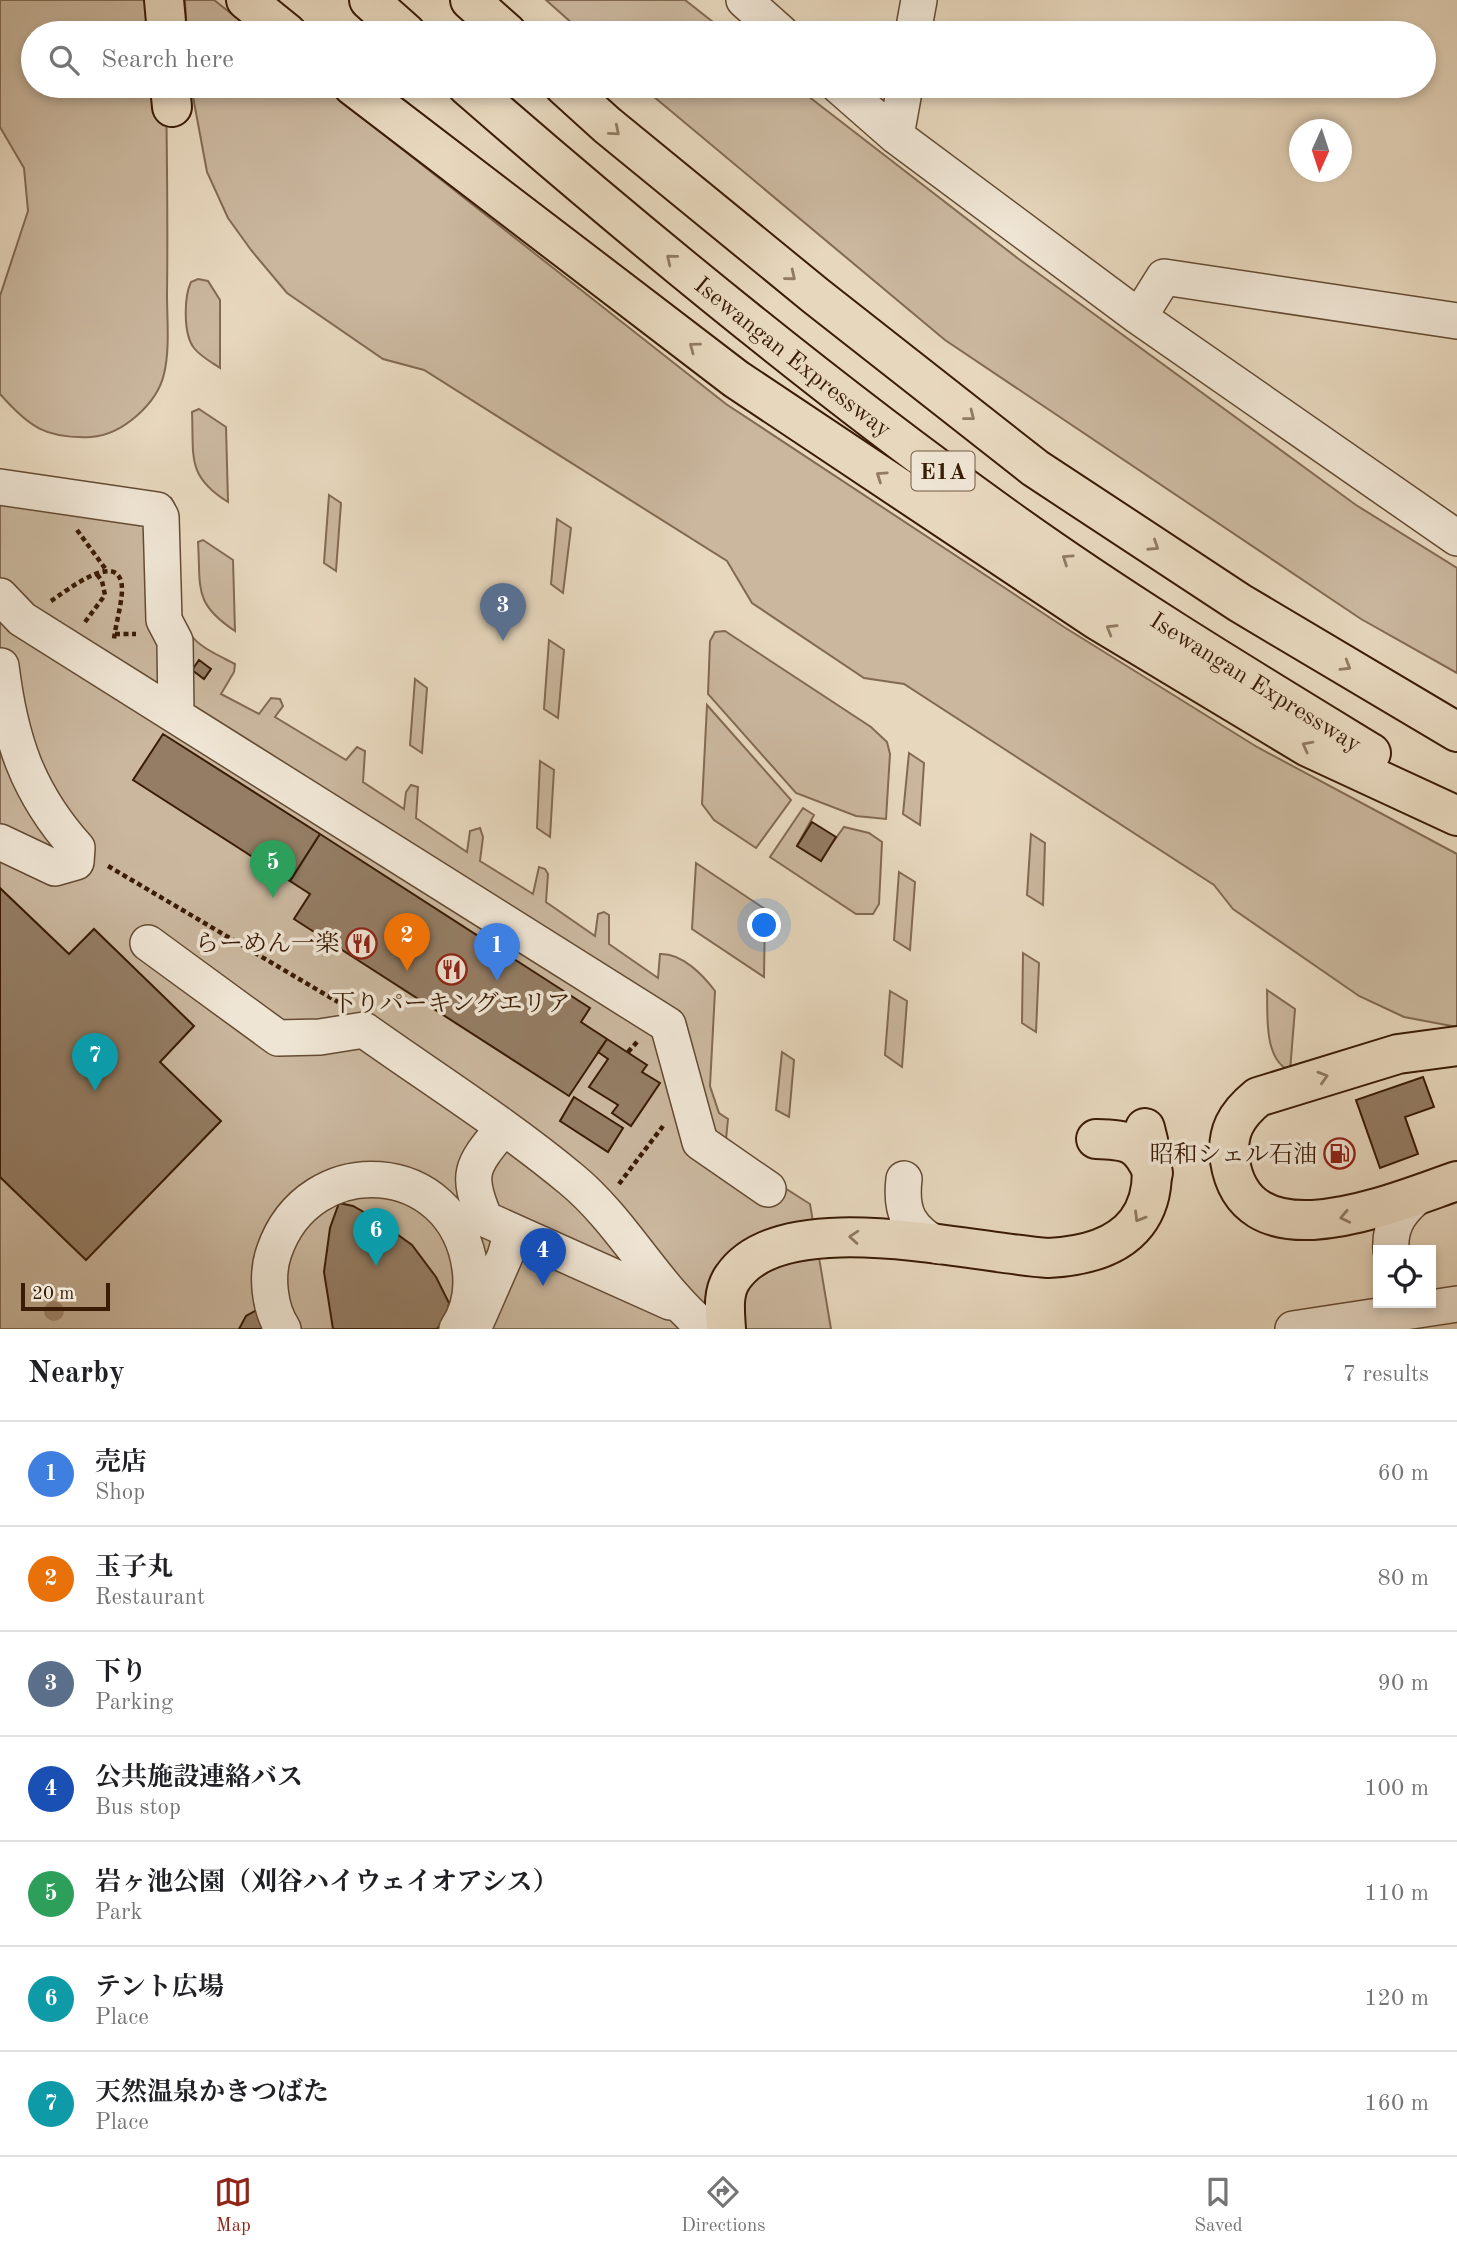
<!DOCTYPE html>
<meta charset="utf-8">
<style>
:root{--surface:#fff;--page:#f6f6f6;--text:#202124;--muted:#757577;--line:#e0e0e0;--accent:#8f2418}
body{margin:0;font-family:"Old Standard TT","Noto Serif JP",serif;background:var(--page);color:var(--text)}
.controls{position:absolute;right:21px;bottom:21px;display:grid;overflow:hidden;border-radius:0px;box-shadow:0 4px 10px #0003}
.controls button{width:63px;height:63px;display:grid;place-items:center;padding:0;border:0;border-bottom:2px solid var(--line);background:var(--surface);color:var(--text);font:35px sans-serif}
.compass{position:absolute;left:1289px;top:119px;width:63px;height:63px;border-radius:50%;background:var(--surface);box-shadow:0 4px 10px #0003;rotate:183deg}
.scale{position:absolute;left:21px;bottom:18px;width:89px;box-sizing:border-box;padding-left:7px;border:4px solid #3a1c04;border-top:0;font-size:19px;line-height:24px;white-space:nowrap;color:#3a1c04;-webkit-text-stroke:5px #efe5d4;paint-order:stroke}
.you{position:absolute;left:765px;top:926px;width:24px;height:24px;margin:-18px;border:5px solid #fff;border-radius:50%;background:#1a73e8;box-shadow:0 0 0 10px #1a73e833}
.badge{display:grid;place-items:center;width:46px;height:46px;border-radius:50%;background:var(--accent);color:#fff;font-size:23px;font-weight:700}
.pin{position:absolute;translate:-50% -58px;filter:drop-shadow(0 2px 4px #0008)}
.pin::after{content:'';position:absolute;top:37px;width:24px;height:21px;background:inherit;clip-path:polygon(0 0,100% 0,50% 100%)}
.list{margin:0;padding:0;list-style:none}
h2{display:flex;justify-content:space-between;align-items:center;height:91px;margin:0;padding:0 28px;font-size:30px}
h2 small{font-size:23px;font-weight:400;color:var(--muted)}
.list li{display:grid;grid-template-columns:46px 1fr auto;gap:21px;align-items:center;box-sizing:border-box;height:105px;padding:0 28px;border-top:2px solid var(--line)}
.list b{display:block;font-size:26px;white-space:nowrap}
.list p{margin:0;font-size:23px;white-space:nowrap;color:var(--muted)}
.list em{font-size:23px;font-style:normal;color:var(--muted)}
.icon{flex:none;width:38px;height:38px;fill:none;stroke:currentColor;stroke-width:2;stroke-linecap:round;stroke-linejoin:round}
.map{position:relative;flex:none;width:1457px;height:1329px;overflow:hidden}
.search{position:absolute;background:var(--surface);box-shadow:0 4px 10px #0003;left:21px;right:21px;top:21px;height:77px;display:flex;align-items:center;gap:18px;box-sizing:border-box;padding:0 24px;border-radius:38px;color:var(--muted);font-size:26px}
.sheet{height:826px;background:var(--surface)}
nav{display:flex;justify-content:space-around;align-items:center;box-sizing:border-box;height:98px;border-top:2px solid var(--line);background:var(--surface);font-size:19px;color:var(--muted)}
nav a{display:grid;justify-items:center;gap:4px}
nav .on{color:var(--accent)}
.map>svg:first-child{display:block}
</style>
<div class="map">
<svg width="1457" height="1329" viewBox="0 0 1457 1329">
<rect width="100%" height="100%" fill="#e7d7bd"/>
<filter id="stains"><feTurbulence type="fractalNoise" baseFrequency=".00286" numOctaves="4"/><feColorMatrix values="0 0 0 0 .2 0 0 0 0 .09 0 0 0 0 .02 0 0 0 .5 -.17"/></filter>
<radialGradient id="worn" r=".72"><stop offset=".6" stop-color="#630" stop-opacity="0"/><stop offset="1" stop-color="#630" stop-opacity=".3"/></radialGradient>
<path fill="#cab79e" stroke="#826a51" stroke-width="2" d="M0,0H164V33H33V86H166C167,155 168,225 167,294C167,320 170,349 164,374C157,404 122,435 91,437C46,439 29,427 0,394V296L28,211L24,168L0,127Z
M185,0H214L256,33H187Z
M546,0H685L727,33H583Z
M191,86H322L726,404L1064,627L1257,747L1457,854V1027L1404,1017L1359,996L1233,909L1214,885L904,684L864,678L752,603L727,561L424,370L383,359L287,293L251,250L228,218L207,172Z
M641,86H795L1020,260L1356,505L1457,568V673L1361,619L945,340Z
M198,279L208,281L220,300V368C211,362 200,356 194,348C183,334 184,297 191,282Z
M199,409L226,427L228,502C186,476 194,456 192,412Z
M0,470L171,498L175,505C177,537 170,609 190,634C200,648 220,656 235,664L234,672L221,694L259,714L271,698L280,699L283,706L275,717L346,760L357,747L365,751L363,782L404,809L406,792L411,785L418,787L416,818L467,852L470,831L480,828L483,837L480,861L533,894L539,867L545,869L548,874L546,902L595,936L598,914L604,912L609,915V944L658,978L660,954C682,953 703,975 715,991L710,1086L719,1113L728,1119L725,1150L810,1204L831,1329H0Z
M329,495L341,503L336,571L324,563Z
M557,519L571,528L563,593L551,584Z
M203,540L233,560L235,631C193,603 201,589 198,542Z
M725,631L871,727L887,742L890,754L886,819L856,816L796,793L708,694L710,641L715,632Z
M549,640L564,650L558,718L544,709Z
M415,679L427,688L422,753L410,745Z
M707,705L791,800L756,848L714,820L702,804Z
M909,753L924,763L920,825L903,814Z
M540,761L554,770L550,837L537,828Z
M803,808L814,815L797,846L820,860L844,827L869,833L882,842L879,904L873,914H856L770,857Z
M1031,834L1045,843L1043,905L1027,895Z
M696,863L765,909L764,977L692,929Z
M899,872L915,882L910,950L894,940Z
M1023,953L1039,963L1036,1032L1022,1023Z
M1267,990L1295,1009L1290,1071C1263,1059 1268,1014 1267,990Z
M890,991L907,1001L902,1067L885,1055Z
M782,1052L794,1060L789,1117L776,1110Z"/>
<path fill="#947d64" stroke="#3a1c04" stroke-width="2" d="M199,660L211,669L204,679L192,670Z
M163,734L320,834L290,881L133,780Z
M812,822L836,837L821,861L797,846Z
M320,834L590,1008L581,1022L607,1039L569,1096L294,919L310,894L290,881Z
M0,888L69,954L94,929L194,1026L160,1062L221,1121L86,1260L0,1177Z
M607,1039L647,1065L642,1072L660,1083L631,1126L612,1113L618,1105L589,1087L608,1059L598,1052Z
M1423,1077L1434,1107L1405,1117L1418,1154L1380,1168L1356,1100Z
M574,1097L623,1128L608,1152L560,1121Z
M339,1203L353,1206L376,1219L412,1245L436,1277L449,1303L447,1317L437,1329H333L324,1272L330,1228Z
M260,1308L267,1329H239L246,1316Z"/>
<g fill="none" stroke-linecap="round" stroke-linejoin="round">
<defs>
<path id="minor" d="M744,0L781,33
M913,33L919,0
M839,86L896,136L1139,317L1457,538
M896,136L905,86
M1139,317L1164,277L1457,321
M0,487L157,510L161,517L164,620L175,641L176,715
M0,596L22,619L668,1025L700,1142L768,1189
M0,842L55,868L76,862L77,848C27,792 10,739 1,666
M148,943L278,1038L320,1037L364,1030C433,1079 506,1125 571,1179C623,1222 654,1286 706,1329
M502,1129C472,1166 465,1173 485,1219L670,1302
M904,1179C900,1213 909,1229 939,1246
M1391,1250C1389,1223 1403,1207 1423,1192
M477,1320L505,1256L512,1232
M283,1329C269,1308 266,1275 274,1252C309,1148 455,1158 470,1268C473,1289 469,1311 457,1329
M1293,1329L1457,1304"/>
<g id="highway">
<path d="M164,0L167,33"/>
<path d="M246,0L287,33"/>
<path d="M369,0L406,33"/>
<path d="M470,0L507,33"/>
<path d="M170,86L172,107"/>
<path d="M353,86L736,379L1097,620L1308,747L1457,816"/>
<path id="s1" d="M467,86C638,235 815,381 1000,514C1119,600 1245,676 1371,753"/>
<path d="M564,86L607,125L816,296L1035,468L1240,603L1457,732"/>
<path d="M1457,1046L1398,1054L1258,1097C1236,1115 1226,1132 1230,1161C1247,1268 1397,1201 1457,1181"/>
<path d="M1096,1139C1129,1140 1139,1142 1153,1173"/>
<path d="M726,1329C725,1312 722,1292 733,1277C783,1204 971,1253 1048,1258C1132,1254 1168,1211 1145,1128"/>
</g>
</defs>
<use href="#minor" stroke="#654b32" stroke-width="38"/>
<use href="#highway" stroke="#3a1c04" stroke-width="42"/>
<path stroke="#3a1c04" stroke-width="4.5" stroke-dasharray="5 3.5" stroke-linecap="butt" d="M77,530L107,571
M51,601C65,592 123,545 122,591C121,607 116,623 114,639
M85,622L105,595L102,581L96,573
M115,634H136
M108,866L338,1002
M628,1052L637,1042
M619,1184L663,1126"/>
<use href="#minor" stroke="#efe5d4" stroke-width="35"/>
<use href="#highway" stroke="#e7d7bd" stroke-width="38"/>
</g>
<circle fill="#a08971" cx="54" cy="1311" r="10"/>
<defs><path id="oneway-chevron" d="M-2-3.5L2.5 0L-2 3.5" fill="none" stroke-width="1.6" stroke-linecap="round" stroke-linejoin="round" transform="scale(1.75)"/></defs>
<g stroke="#907a60">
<use href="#oneway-chevron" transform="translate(615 131) rotate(40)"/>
<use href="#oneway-chevron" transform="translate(671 259) rotate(-141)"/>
<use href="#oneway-chevron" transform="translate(791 276) rotate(39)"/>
<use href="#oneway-chevron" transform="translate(694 347) rotate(-143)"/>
<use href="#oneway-chevron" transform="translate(970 416) rotate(38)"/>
<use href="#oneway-chevron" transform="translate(881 476) rotate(-146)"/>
<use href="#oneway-chevron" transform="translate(1154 546) rotate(33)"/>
<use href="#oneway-chevron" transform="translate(1067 559) rotate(-146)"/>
<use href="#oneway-chevron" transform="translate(1111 629) rotate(-149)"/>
<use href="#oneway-chevron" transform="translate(1346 666) rotate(31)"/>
<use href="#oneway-chevron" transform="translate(1307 746) rotate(-152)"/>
<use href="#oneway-chevron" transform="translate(1323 1077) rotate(-17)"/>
<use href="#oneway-chevron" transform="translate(1139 1217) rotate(121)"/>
<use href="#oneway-chevron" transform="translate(1345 1217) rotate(168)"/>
<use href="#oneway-chevron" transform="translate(854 1237) rotate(-176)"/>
</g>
<defs>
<symbol id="restaurant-ring" viewBox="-11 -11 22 22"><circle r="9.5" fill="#efe5d4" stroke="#8f2418" stroke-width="1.5"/><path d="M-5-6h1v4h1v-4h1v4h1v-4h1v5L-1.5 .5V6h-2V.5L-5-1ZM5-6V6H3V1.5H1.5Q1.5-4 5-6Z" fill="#8f2418"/></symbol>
<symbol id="fuel-ring" viewBox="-11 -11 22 22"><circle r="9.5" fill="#efe5d4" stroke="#8f2418" stroke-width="1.5"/><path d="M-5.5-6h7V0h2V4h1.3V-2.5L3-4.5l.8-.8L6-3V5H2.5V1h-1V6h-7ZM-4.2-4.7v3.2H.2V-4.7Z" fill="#8f2418"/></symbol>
</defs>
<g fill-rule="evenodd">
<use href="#restaurant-ring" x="344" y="926" width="35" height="35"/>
<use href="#restaurant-ring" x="434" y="952" width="35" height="35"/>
<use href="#fuel-ring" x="1322" y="1136" width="35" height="35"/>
</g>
<g text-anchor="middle" stroke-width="7" stroke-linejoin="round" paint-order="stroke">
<rect fill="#efe5d4" stroke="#705842" stroke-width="2" x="911.5" y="451.5" width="63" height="39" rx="5"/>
<g font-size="23" font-weight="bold" fill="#3a1c04">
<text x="943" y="479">E1A</text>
</g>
<g font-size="24" fill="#3a1c04" stroke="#efe5d4">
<text dy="8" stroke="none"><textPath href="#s1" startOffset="424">Isewangan Expressway</textPath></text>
<text dy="8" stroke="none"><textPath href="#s1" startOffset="990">Isewangan Expressway</textPath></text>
</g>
<g font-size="24" fill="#3a1c04" stroke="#efe5d4" text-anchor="end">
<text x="339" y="951">らーめん一楽</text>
<text x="451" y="1011" text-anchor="middle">下りパーキングエリア</text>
<text x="1317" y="1162">昭和シェル石油</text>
</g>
</g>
<rect width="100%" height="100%" filter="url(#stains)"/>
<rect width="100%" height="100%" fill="url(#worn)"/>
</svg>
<div class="controls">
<button><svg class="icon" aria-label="locate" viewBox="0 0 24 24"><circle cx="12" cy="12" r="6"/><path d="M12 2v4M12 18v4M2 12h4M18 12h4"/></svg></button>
</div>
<svg class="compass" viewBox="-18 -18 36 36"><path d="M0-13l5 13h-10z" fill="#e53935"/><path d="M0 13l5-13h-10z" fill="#757577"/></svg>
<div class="scale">20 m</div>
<div class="you"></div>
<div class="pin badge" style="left:497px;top:981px;background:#3f7fe0">1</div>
<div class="pin badge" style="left:407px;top:971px;background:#e8710a">2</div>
<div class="pin badge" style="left:503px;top:641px;background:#5c6f8a">3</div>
<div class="pin badge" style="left:543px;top:1286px;background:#1a4fb4">4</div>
<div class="pin badge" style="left:273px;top:898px;background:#2e9e5b">5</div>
<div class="pin badge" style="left:376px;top:1266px;background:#0f9aa8">6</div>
<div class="pin badge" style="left:95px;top:1091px;background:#0f9aa8">7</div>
<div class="search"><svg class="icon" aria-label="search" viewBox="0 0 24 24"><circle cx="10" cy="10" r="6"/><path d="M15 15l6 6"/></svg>Search here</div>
</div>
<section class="sheet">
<h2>Nearby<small>7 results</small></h2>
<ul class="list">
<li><span class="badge" style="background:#3f7fe0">1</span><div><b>売店</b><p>Shop</p></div><em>60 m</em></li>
<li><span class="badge" style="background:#e8710a">2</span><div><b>玉子丸</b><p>Restaurant</p></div><em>80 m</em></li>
<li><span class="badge" style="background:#5c6f8a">3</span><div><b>下り</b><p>Parking</p></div><em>90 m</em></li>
<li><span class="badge" style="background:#1a4fb4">4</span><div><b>公共施設連絡バス</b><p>Bus stop</p></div><em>100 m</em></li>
<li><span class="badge" style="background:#2e9e5b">5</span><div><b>岩ヶ池公園（刈谷ハイウェイオアシス）</b><p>Park</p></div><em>110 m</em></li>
<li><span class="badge" style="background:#0f9aa8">6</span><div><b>テント広場</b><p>Place</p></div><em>120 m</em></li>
<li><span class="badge" style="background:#0f9aa8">7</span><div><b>天然温泉かきつばた</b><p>Place</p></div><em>160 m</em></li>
</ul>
</section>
<nav>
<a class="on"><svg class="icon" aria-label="map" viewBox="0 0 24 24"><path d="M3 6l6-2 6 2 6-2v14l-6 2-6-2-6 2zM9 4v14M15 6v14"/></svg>Map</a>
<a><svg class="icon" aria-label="directions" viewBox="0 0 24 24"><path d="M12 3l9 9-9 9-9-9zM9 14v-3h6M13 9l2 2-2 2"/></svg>Directions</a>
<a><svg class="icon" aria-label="saved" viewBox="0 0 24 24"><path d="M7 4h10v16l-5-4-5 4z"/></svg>Saved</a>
</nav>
